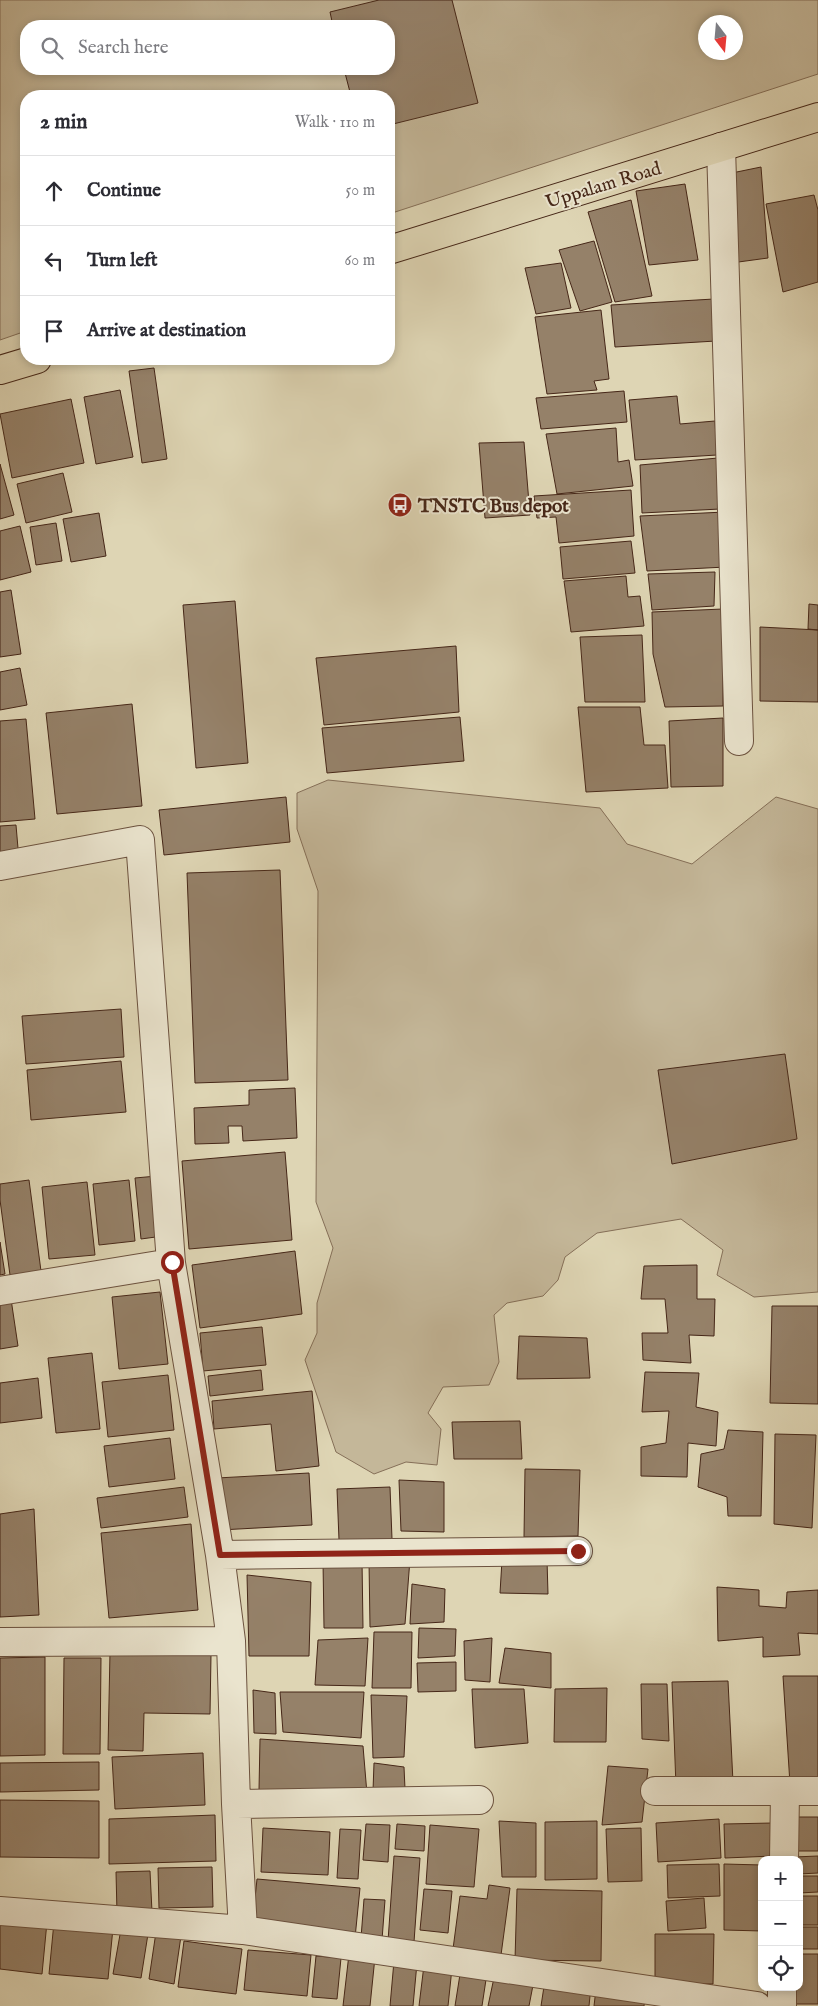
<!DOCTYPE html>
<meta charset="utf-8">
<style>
:root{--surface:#fff;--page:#f2f2f3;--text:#2b2b33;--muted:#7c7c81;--line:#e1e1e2}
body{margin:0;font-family:"IM FELL English",serif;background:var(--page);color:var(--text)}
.controls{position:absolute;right:15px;bottom:15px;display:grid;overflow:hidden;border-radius:10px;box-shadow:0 2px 8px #0003}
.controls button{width:45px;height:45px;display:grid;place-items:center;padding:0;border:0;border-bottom:1px solid var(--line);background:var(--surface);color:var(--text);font:25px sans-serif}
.compass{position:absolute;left:698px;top:15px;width:45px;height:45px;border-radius:50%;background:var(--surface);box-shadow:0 2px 8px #0003;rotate:164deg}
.stop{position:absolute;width:15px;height:15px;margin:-11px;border:4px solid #8f2418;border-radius:50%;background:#fff}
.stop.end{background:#8f2418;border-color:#fff;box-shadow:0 1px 5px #0008}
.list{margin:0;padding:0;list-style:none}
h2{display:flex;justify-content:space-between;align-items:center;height:65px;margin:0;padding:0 20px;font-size:21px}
h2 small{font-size:16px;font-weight:400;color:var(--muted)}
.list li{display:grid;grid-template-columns:32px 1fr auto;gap:15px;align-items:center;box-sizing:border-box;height:70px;padding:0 20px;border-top:1px solid var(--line)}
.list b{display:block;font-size:19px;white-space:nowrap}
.list em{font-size:16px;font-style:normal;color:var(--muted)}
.icon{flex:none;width:28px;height:28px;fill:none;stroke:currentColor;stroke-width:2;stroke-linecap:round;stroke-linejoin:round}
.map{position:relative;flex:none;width:818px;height:2006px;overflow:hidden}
.search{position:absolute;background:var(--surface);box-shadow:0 2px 8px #0003;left:20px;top:20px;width:375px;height:55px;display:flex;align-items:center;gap:12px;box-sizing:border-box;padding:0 18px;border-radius:20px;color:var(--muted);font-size:19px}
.panel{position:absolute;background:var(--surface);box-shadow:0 2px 8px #0003;left:20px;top:90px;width:375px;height:275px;border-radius:20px}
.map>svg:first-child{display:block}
</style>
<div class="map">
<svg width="818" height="2006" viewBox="0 0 818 2006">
<rect width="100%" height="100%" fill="#ded5b4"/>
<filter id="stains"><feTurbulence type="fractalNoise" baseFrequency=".004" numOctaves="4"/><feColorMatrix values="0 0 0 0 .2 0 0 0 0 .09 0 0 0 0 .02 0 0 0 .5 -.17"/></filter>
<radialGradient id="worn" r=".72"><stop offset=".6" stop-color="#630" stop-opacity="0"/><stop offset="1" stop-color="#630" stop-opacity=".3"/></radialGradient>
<path fill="#c4b799" stroke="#856f58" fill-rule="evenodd" d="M0,0H818V74L389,214V96H26V331L0,340ZM706,22H736V52H706ZM26,26H389V69H26Z
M328,780L600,808L627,844L692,864L776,797L818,809V1292L754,1297L717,1275L723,1250L681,1219L597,1233L565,1257L558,1280L543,1296L507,1303L494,1315L499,1362L489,1385L443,1387L428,1413L441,1429L437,1465L406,1462L374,1474L336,1452L305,1360L317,1333V1303L333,1248L316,1202L318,891L297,829V793Z"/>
<path fill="#958169" stroke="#462718" d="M379,0H452L478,103L389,125V96H351L344,69H389V26H333L330,12Z
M761,167L768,258L731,263L727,174Z
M685,184L698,260L649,265L636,191Z
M814,195L818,210V282L783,292L766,204Z
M631,200L652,296L615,302L588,212Z
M594,241L612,302L580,311L559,250Z
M561,263L571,308L536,314L525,268Z
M714,299L716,341L615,347L611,305Z
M601,310L609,379L594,381L597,390L547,394L535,317Z
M154,368L167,459L142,463L129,371Z
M120,390L133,457L96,464L84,397Z
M624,391L627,422L541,429L536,398Z
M677,396L680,424L715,421L717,455L635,460L629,400Z
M71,399L84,463L12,478L0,414Z
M616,428L618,462L629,460L633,486L557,494L546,434Z
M524,442L530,515L485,518L479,443Z
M718,458L720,509L642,513L640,465Z
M0,464L14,515L0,519Z
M63,473L72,512L26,523L17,484Z
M631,490L634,536L559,543L556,517L537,518L534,496Z
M725,512L726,567L647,571L640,516Z
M99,513L106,556L71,562L63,519Z
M56,523L62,561L36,565L30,527Z
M20,526L31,572L0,580V531Z
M631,541L635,573L563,579L560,547Z
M715,572L714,606L652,610L648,574Z
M626,576L628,597L640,596L644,626L571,632L564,581Z
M11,590L21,654L0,657V592Z
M235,601L248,763L196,768L183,605Z
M809,604L818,605V630L808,629Z
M723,609V706L665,707L653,654L652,612Z
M760,627L818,630V702L760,701Z
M642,635L645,702H585L580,637Z
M456,646L459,712L324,725L316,658Z
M20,668L27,705L0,710V672Z
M132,704L142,806L57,814L46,713Z
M578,707H640L644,745H665L668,788L586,792Z
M460,717L464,761L327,773L322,728Z
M723,718V786L671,787L669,721Z
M26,719L35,819L0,822V721Z
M286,797L290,842L164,855L159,810Z
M16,825L19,860L0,862V826Z
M280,870L288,1080L195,1083L187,873Z
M121,1009L124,1057L26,1064L22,1016Z
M785,1054L797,1139L672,1164L658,1070Z
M121,1061L126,1112L31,1120L27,1070Z
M295,1088L297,1138L243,1141L242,1126H228L229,1143L195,1144L194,1108L249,1105V1090Z
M285,1152L292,1240L189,1249L182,1161Z
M157,1176L163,1236L141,1239L135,1178Z
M29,1180L41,1271L10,1275L0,1200V1184Z
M129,1180L135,1241L99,1245L93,1184Z
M87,1182L95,1255L49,1259L42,1187Z
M0,1242L5,1274L0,1275Z
M295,1251L302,1314L200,1328L192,1265Z
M697,1265V1299H715L714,1336L689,1335L691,1363L643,1360L642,1333H668L665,1299H641L644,1266Z
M160,1292L168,1364L119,1369L112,1297Z
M11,1299L18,1346L0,1349V1301Z
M772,1306H818V1404L770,1403Z
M262,1327L266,1365L203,1371L200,1333Z
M519,1336L587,1338L590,1378L517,1379Z
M92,1353L100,1429L56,1433L48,1358Z
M261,1370L263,1390L210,1396L208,1376Z
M645,1372L699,1373L696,1407L718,1412L716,1446L688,1443L687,1477L641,1476V1447L666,1443L669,1411L642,1412Z
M168,1375L174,1430L108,1437L102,1382Z
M38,1378L42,1418L0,1423V1383Z
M312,1391L319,1466L276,1471L271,1424L214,1429L212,1401Z
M520,1421L522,1459H454L452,1422Z
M728,1430L763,1432L761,1516H728L727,1497L698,1487L701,1454L724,1449Z
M775,1434L816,1435L812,1528L774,1524Z
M170,1438L175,1479L109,1487L104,1446Z
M525,1469L580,1470L578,1536L524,1537Z
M309,1473L312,1525L220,1530L217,1478Z
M399,1480L444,1482V1532L401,1531Z
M184,1487L188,1517L101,1528L97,1498Z
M390,1487L392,1539L339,1540L337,1489Z
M34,1509L39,1615L0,1617V1514Z
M191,1524L198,1610L109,1618L101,1533Z
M410,1559L405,1624L370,1627L369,1561Z
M502,1560H547L548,1594L500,1593Z
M323,1561H362L363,1628H324Z
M247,1575L311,1582L309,1656H249Z
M412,1584L445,1589L444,1622L410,1624Z
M717,1587L759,1590V1606L786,1608L787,1592L818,1590V1634L798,1633L800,1655L763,1657V1637L718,1641Z
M419,1628L456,1629L455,1656L418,1658Z
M374,1632H412L411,1688H372Z
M368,1638L365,1686L315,1685L318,1640Z
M492,1638L490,1682L465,1680L464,1641Z
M505,1648L551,1653V1688L499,1683Z
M110,1652L211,1655L210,1714L144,1713L143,1751L108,1750Z
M45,1657V1755L0,1756V1658Z
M64,1658H101L100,1754H63Z
M456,1662V1691L418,1692L417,1663Z
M783,1676H818V1782L790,1784Z
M728,1681L733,1782L676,1786L672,1682Z
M641,1684H667L669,1741L642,1739Z
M607,1688L606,1742H554L555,1689Z
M472,1689H524L528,1743L475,1748Z
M253,1690L275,1693L276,1734L254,1733Z
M280,1692H364L361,1738L283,1732Z
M371,1695L407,1696L404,1757L373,1758Z
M260,1739L363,1746L367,1794L259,1790Z
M203,1753L205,1805L115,1809L112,1757Z
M99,1762V1790L0,1792V1763Z
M374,1763L404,1767L405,1789L373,1791Z
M608,1766L648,1769L642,1822L602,1825Z
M0,1800L99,1801V1858L0,1857Z
M215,1815L216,1861L109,1864V1819Z
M791,1817H818V1851H792Z
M719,1819L721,1858L658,1862L656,1823Z
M499,1821L536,1823V1877H502Z
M597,1821V1879L545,1880V1822Z
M773,1823L774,1856L725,1858L724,1824Z
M366,1824L390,1825L388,1862L363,1860Z
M397,1824L425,1826L424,1851L395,1849Z
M430,1825L479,1829L474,1887L426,1884Z
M263,1828L330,1832L328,1875L261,1872Z
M641,1828L642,1881L608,1882L606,1829Z
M340,1829L361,1830L358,1879L337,1878Z
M394,1856L420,1858L414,1942L388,1941Z
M818,1856V1873L799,1874V1860H794V1857Z
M719,1864L720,1896L668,1898L667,1865Z
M724,1864L762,1865V1931L724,1930Z
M212,1867L213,1907L159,1908L158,1868Z
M150,1871L152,1912L117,1913L116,1872Z
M799,1876H818V1892L799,1893Z
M257,1879L360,1888L355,1938L252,1928Z
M489,1885L510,1888L501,1955L453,1949L460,1896L487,1899Z
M424,1889L452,1891L448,1933L420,1930Z
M517,1889L602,1891L601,1961L515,1960Z
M799,1896H818V1925H799Z
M704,1898L706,1928L668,1931L666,1901Z
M364,1899L385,1900L382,1940L361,1938Z
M0,1918L47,1922L42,1974L0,1969Z
M54,1922L113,1928L108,1979L49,1974Z
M799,1927H818V1949H799Z
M121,1929L148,1934L141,1978L113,1974Z
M156,1932L181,1936L174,1984L149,1979Z
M655,1934H714L713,1984H655Z
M184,1941L242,1949L236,1994L178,1987Z
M248,1950L311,1955L307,1996L244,1990Z
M349,1954L375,1957L370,2006H343Z
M799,1954H818V2004H786V1987H799Z
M316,1956L341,1958L337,1999L312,1997Z
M394,1961L417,1963L413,2006H390Z
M424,1965L452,1968L448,2006H419Z
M461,1968L487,1973L482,2006H455Z
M495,1973L534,1980L529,2006H488Z
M545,1980L591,1986L589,2006H541Z
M596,1989L645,1997L644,2006H594Z"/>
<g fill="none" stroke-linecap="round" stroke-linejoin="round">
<defs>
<path id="minor" d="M721,147L739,741
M0,866L140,840L171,1263L220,1555L231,1641L236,1804L243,1930
M0,1291L171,1263
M220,1555L578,1551
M0,1642L231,1641
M655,1791H818
M236,1804L479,1800
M784,1860L785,1792
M0,1911L243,1930L757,2006
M782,2006V1987"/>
<path id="major" d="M389,250L818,117
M0,370L37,359"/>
</defs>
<use href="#minor" stroke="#6c523f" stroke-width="30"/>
<use href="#major" stroke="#462718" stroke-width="30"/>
<use href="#minor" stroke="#eae4ce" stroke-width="28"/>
<use href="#major" stroke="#ded5b4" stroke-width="28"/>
</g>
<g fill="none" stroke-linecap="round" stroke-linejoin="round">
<path stroke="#8f2418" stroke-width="6" d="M172,1262L220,1555L578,1551"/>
</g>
<defs>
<symbol id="bus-disc" viewBox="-11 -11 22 22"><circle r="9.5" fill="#8f2418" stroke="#eae4ce"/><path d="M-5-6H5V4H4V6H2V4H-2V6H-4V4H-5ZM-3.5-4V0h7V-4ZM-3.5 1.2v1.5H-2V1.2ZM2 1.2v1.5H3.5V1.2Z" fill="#fff"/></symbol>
</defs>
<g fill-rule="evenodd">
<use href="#bus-disc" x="386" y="491" width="28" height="28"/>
</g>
<g text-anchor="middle" stroke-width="4" stroke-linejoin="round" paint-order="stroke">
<g font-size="19" fill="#462718" stroke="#eae4ce">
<text transform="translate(603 184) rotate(-17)" y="7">Uppalam Road</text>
</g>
<g font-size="19" font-weight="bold" fill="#462718" stroke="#eae4ce" text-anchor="start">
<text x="418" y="512">TNSTC Bus depot</text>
</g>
</g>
<rect width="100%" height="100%" filter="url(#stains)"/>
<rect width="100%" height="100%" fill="url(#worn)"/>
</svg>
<div class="controls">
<button>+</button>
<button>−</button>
<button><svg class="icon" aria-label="locate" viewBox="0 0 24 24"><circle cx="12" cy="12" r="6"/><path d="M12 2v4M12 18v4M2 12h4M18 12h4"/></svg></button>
</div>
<svg class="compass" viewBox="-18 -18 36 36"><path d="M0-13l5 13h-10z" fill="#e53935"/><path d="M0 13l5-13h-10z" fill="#7c7c81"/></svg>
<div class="stop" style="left:172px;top:1262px"></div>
<div class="stop end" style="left:578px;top:1551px"></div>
<div class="search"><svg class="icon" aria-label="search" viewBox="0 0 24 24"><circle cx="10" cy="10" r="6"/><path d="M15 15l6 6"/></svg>Search here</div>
<section class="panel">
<h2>2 min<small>Walk · 110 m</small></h2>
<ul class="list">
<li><svg class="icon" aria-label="ahead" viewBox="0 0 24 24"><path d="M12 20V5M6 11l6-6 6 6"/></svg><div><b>Continue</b></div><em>50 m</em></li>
<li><svg class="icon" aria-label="left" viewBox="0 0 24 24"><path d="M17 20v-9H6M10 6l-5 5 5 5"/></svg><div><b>Turn left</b></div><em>60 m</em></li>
<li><svg class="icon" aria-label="arrive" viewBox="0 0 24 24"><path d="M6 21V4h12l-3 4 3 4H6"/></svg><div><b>Arrive at destination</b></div></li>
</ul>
</section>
</div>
